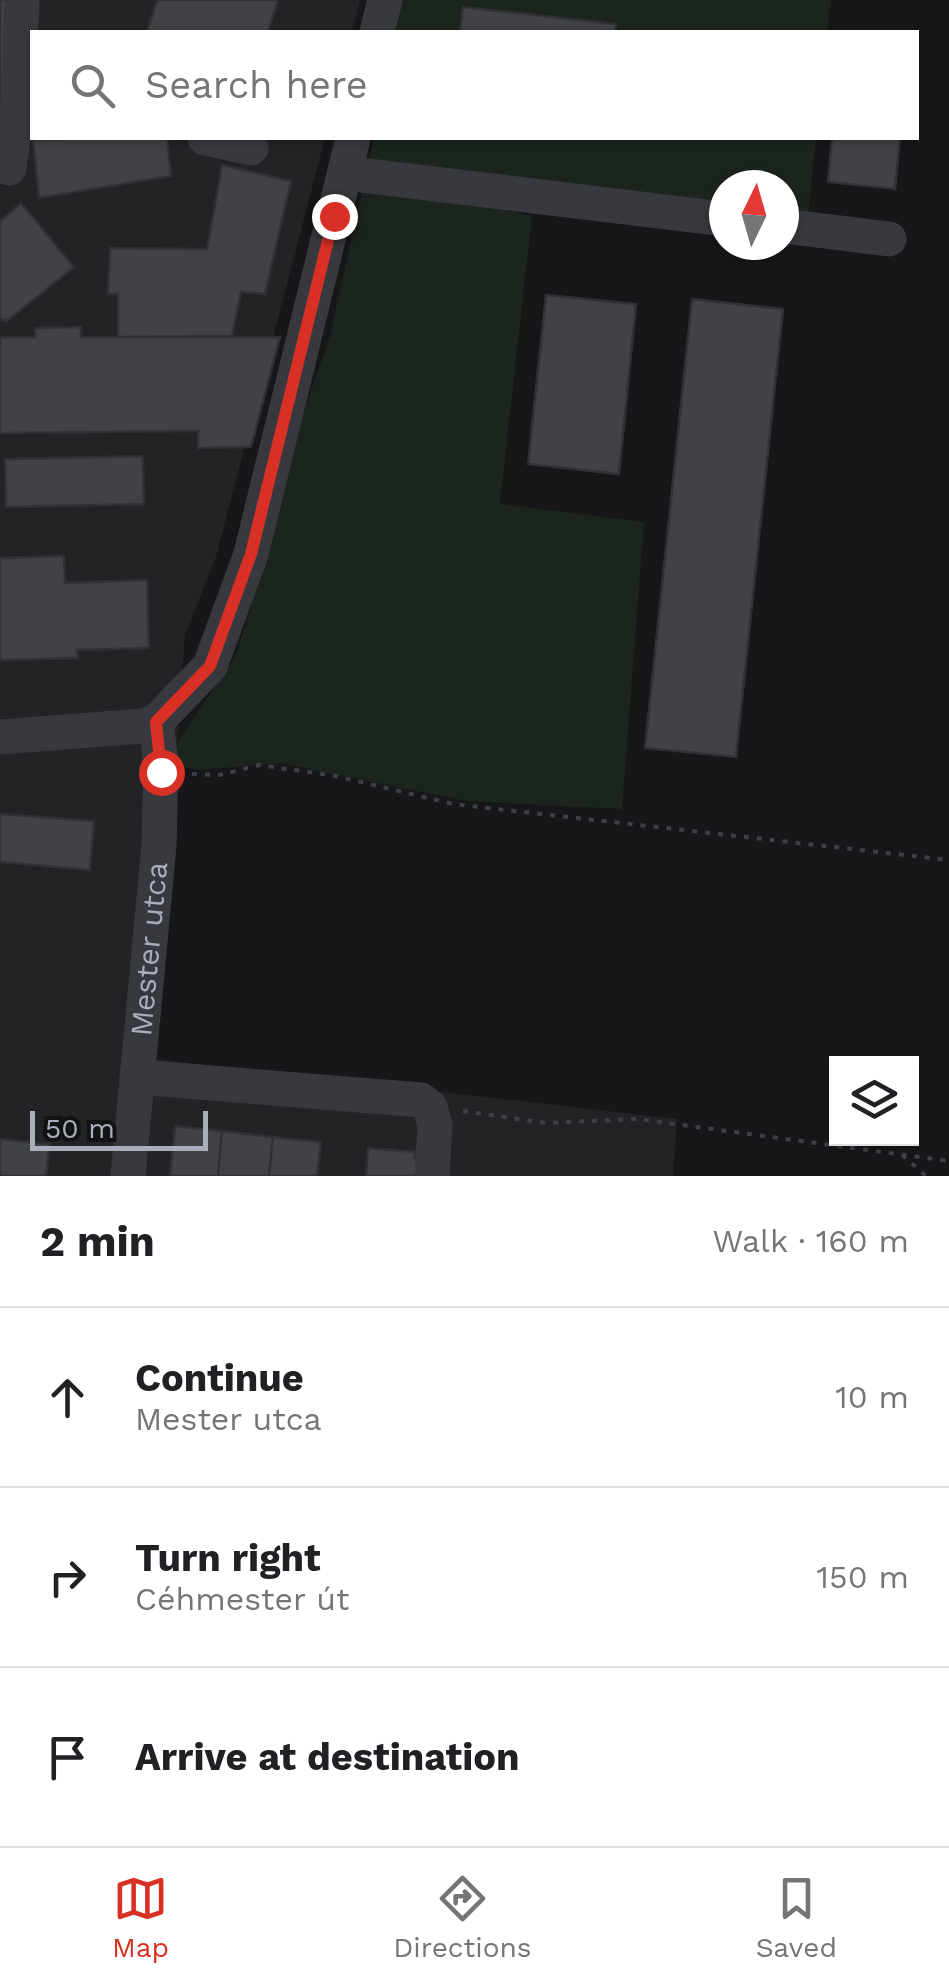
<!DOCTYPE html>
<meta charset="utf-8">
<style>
:root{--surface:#fff;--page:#f2f2f2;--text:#202124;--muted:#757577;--line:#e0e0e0;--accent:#d93025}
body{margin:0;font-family:"Work Sans",sans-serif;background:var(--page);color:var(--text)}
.controls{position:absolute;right:30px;bottom:30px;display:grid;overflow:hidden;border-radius:0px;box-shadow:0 2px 8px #0004}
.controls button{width:90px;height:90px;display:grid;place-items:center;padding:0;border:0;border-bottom:2px solid var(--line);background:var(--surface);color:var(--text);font:50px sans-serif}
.compass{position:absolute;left:709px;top:170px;width:90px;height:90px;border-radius:50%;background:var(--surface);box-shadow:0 2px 8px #0004;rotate:5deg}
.scale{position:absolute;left:30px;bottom:25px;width:178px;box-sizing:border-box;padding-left:10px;border:5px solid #a8afba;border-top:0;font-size:28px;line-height:35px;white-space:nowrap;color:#a8afba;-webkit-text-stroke:8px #121214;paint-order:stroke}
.stop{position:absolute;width:30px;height:30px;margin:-22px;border:8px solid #d93025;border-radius:50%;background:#fff}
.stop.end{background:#d93025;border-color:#fff;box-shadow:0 2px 10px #0008}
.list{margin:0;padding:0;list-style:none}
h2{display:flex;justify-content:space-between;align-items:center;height:130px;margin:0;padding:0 40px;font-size:42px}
h2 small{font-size:32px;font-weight:400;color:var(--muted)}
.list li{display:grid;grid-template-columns:65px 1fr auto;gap:30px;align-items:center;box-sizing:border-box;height:180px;padding:0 40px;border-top:2px solid var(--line)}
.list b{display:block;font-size:38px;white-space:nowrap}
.list p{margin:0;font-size:32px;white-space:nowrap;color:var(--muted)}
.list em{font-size:32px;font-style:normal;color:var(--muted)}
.icon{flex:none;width:55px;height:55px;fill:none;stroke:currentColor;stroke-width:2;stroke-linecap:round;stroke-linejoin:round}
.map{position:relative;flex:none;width:949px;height:1176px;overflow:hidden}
.search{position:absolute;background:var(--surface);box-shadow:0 2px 8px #0004;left:30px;right:30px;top:30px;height:110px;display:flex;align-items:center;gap:25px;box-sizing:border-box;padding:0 35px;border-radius:0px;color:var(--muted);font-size:38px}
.sheet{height:670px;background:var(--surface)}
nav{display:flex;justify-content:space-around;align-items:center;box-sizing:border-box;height:140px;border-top:2px solid var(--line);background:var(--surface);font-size:28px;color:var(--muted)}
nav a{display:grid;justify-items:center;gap:5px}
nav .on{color:var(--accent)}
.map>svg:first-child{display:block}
</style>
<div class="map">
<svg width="949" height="1176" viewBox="0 0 949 1176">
<rect width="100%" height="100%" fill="#171719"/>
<path fill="#232326" d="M0,0H360L352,32H32V138H325L216,557L185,635L154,1059L677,1119L673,1176H0Z"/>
<path fill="#1c251d" d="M402,0H831L827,32H396Z
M374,138H816L807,225L784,222V185H724V216L378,183L532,216L500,504L644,522L622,809L466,801L280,763L200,770L177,766L175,745L235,657L250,611L287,459L329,340Z"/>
<path fill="#414246" stroke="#313135" stroke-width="2.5" d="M0,0H15L13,98L0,96Z
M157,0H278L268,32H147Z
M463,7L616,24L615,32H460Z
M167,138L171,176L39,198L33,139Z
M832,138H900L895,189L828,182Z
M222,165L291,181L265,294L241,292L232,336L118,337V294H108L110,248L207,249Z
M21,203L74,267L7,321L0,319V221Z
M546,295L636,304L619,474L528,464Z
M692,299L783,309L736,757L645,748Z
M81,327V337H280L251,447L198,448V431L0,433V337H35V328Z
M143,456L144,504L6,507L5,459Z
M64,556L65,583L147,580L149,648L77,650L78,658L0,660V558Z
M0,814L94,821L90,870L0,862Z
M175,1126L222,1131L218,1176H170Z
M222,1131L273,1137L269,1176H218Z
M273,1137L321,1142L317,1176H269Z
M0,1139L50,1144L46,1176H0Z
M368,1148L415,1152V1158L429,1159L427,1176H366Z"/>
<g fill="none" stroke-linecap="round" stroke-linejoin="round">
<path stroke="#3d4046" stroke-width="4" stroke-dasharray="5 8" stroke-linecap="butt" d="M192,774L219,775L259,765L336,776L453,804L949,860
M463,1111L546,1123L638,1119L949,1161
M902,1155L926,1176"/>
<g stroke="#38393f" stroke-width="35">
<path d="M377,32L385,0"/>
<path d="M205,138L251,148"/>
<path d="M9,168L19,92L22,0"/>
<path d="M345,173L724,219"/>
<path d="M784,226L889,239"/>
<path d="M0,737L143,726L156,722L210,666L251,554L353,138"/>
<path d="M137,1077L421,1100L430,1107L435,1125L432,1176"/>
<path id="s1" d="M128,1176L159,845L161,764L156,722"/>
</g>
</g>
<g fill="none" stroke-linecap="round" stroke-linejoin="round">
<path stroke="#d93025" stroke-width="12" d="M161,772L156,722L210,666L251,554L334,216"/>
</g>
<g text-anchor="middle" stroke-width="8" stroke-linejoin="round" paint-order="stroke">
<g font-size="30" fill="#a8afba" stroke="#121214">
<text dy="10" stroke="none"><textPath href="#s1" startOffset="228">Mester utca</textPath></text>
</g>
</g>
</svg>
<div class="controls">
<button><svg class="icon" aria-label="layers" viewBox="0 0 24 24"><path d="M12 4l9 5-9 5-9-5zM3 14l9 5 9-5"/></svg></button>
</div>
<svg class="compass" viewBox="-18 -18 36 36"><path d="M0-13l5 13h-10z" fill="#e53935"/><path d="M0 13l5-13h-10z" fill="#757577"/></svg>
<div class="scale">50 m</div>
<div class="stop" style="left:161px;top:772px"></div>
<div class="stop end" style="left:334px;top:216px"></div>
<div class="search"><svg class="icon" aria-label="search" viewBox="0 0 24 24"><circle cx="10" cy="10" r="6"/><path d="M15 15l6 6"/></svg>Search here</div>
</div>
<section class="sheet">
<h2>2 min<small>Walk · 160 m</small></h2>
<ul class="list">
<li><svg class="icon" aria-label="ahead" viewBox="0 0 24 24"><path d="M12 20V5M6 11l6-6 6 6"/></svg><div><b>Continue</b><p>Mester utca</p></div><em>10 m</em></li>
<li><svg class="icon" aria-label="right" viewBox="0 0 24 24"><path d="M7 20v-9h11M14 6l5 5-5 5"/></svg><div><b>Turn right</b><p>Céhmester út</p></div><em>150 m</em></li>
<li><svg class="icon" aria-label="arrive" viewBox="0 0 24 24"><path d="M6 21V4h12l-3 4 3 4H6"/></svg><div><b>Arrive at destination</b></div></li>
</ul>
</section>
<nav>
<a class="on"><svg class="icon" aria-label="map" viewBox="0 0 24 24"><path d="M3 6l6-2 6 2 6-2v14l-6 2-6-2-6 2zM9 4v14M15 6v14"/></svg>Map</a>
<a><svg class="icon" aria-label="directions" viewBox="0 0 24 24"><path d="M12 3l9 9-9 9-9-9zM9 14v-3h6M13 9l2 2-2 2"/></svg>Directions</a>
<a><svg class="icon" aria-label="saved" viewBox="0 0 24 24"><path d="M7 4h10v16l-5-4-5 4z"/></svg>Saved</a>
</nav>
